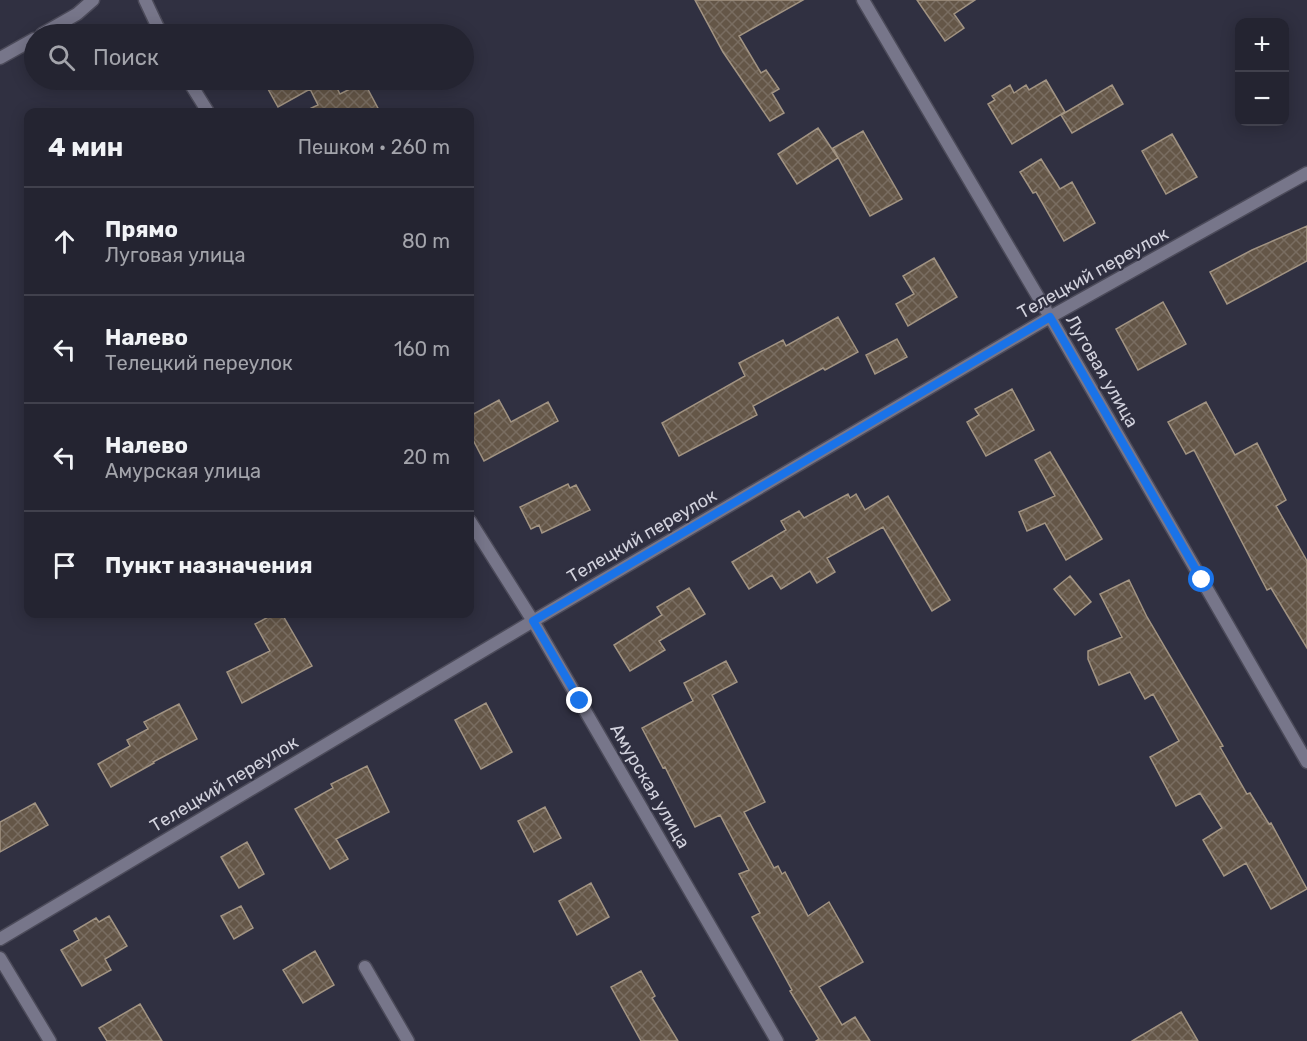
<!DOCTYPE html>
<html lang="ru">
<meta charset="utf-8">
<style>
:root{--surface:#242431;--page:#30303d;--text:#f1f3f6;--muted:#a3a4ab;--line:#41414d}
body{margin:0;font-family:Rubik,sans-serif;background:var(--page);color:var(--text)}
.controls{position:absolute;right:18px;top:18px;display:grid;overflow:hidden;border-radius:12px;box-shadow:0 3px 15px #0003}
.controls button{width:54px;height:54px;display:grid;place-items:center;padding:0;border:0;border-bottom:2px solid var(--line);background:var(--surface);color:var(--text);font:30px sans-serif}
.stop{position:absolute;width:18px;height:18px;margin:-14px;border:4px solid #1a73e8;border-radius:50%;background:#fff}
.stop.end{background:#1a73e8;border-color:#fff;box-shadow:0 2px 6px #0008}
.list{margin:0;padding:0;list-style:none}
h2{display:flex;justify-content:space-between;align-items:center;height:78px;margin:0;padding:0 24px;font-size:26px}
h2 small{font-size:20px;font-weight:400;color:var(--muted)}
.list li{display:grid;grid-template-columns:39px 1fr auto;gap:18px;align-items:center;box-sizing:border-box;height:108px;padding:0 24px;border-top:2px solid var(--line)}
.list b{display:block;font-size:22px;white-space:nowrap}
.list p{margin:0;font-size:20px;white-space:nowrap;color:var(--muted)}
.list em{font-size:20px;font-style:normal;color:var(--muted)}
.icon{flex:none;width:33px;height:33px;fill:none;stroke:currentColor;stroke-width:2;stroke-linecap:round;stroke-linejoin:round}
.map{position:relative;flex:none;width:1307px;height:1041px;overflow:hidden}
.search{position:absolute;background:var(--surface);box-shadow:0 3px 15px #0003;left:24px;top:24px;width:450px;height:66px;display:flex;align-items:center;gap:15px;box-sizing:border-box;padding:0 21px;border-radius:33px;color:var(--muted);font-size:22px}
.panel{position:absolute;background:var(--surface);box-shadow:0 3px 15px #0003;left:24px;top:108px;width:450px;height:510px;border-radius:12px}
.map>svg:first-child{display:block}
</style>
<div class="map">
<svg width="1307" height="1041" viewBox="0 0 1307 1041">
<defs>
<pattern id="building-cross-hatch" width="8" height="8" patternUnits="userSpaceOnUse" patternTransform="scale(1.5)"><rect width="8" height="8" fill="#645647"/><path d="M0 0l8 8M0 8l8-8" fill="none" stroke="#796d61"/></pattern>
</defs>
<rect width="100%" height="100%" fill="#303041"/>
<path fill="url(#building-cross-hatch)" stroke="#a29483" stroke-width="1.5" d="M695,0H803L739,36L761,73L766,70L779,89L772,93L784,113L770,121L723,52Z
M917,0H975L954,14L964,28L945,41Z
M263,80H333L340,94L364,82L380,112H303L318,105L310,89L278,107Z
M1046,80L1065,112L1012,144L988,104L995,100L992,96L1010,85L1014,93L1026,85L1029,90Z
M1112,85L1123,104L1072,133L1061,115Z
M818,128L838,158L797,184L778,154Z
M863,131L902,199L870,216L833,148Z
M1172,134L1197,177L1166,194L1142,151Z
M1041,159L1060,189L1072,182L1095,223L1064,241L1036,192L1033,193L1020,172Z
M1307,226V261L1227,304L1210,272L1252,250Z
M934,258L957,297L908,326L896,304L914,294L903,276Z
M1163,302L1186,344L1138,370L1116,329Z
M838,317L858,352L825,370L823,368L753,406L757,415L679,456L662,423L745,376L739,363L783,340L786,346Z
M897,339L907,357L875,374L866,355Z
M1012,389L1034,430L986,456L967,422L979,415L975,409Z
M499,400L511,422L548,402L558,421L484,461L470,434V416Z
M1206,402L1235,455L1257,443L1286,500L1276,506L1307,561V648L1271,588L1267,590L1194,450L1186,454L1168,422Z
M1050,452L1102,539L1066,560L1045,523L1027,531L1019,512L1055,496L1035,460Z
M568,484L570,488L576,485L590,510L542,533L539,525L531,529L520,507Z
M848,494L850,498L856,494L865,510L888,496L950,600L932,611L883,527L827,558L835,572L817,583L810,571L781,589L772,575L749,589L732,562L786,530L781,521L799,511L804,518Z
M1070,576L1091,602L1075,615L1054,589Z
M1129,580L1147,617L1223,746L1220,747L1247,794L1250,793L1269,824L1271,823L1307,889L1271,909L1246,863L1224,876L1203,840L1222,828L1200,793L1176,806L1150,757L1179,741L1153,694L1145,699L1130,672L1099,685L1088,659V651L1122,637L1100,594Z
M689,588L705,614L659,641L665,650L630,671L614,645L662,615L657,607Z
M274,614H282L312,666L242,703L227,672L270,651L255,624Z
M726,661L737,682L712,695L765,802L744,812L774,868L778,866L782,874L785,872L808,916L829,902L863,962L819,987L842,1025L855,1017L870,1041H816L819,1039L790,991L792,990L752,917L760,913L739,874L749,870L720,815L695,827L665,767L663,768L642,728L693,701L684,683Z
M486,703L512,752L481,769L455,720Z
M179,704L197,739L153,762L154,763L111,787L98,764L130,746L127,740L148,729L144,722Z
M367,766L389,812L336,839L348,859L330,869L295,809L333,788L331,784Z
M35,803L48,825L0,852V822Z
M545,807L561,838L534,852L518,821Z
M247,842L264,874L239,888L221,857Z
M591,883L609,917L577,935L559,901Z
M241,906L253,928L234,939L221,916Z
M109,916L127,946L105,959L111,970L82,986L61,950L79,940L74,931L96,918L99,922Z
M315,951L334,985L303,1003L283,970Z
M641,971L655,996L652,998L678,1041H641L611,987Z
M140,1004L162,1041H107L99,1028Z
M1181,1012L1198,1041H1132Z"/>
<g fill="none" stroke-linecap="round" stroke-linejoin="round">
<defs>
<path id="lane" d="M365,967L408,1041"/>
<path id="street" d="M145,0L161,34
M863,0L1050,317L1307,762
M42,34L77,14L93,0
M0,58L34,39
M188,80L208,112
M470,521L533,621L777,1041
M0,939L533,621L1050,317L1307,173
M0,958L50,1041"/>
</defs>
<use href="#lane" stroke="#4c4b5a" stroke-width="15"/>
<use href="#street" stroke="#4c4b5a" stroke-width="15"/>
<use href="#lane" stroke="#77768a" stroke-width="12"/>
<use href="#street" stroke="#77768a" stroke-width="12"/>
</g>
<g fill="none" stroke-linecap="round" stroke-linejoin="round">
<path stroke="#1a73e8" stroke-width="8" d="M580,701L533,621L1050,317L1202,580"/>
</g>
<g text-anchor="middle" stroke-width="4.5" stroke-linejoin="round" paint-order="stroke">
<g font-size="18" fill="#d2d2dd" stroke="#303041">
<text transform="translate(1093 273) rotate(-29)" y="6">Телецкий переулок</text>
<text transform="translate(1102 371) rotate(60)" y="6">Луговая улица</text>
<text transform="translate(642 536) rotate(-30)" y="6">Телецкий переулок</text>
<text transform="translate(224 784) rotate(-31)" y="6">Телецкий переулок</text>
<text transform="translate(650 786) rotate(60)" y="6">Амурская улица</text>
</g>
</g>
</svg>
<div class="controls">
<button>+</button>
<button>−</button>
</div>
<div class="stop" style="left:1202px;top:580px"></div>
<div class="stop end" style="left:580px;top:701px"></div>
<div class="search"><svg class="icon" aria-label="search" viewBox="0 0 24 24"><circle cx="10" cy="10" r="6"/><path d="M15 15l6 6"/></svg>Поиск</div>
<section class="panel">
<h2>4 мин<small>Пешком · 260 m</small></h2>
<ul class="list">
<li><svg class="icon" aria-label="ahead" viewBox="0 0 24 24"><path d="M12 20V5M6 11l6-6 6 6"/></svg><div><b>Прямо</b><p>Луговая улица</p></div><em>80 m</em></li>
<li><svg class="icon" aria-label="left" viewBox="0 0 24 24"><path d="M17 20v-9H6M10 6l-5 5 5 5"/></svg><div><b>Налево</b><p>Телецкий переулок</p></div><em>160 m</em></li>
<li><svg class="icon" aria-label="left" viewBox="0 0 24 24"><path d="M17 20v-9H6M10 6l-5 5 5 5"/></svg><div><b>Налево</b><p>Амурская улица</p></div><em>20 m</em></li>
<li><svg class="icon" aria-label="arrive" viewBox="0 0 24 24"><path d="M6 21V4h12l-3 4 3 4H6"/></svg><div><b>Пункт назначения</b></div></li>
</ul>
</section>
</div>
